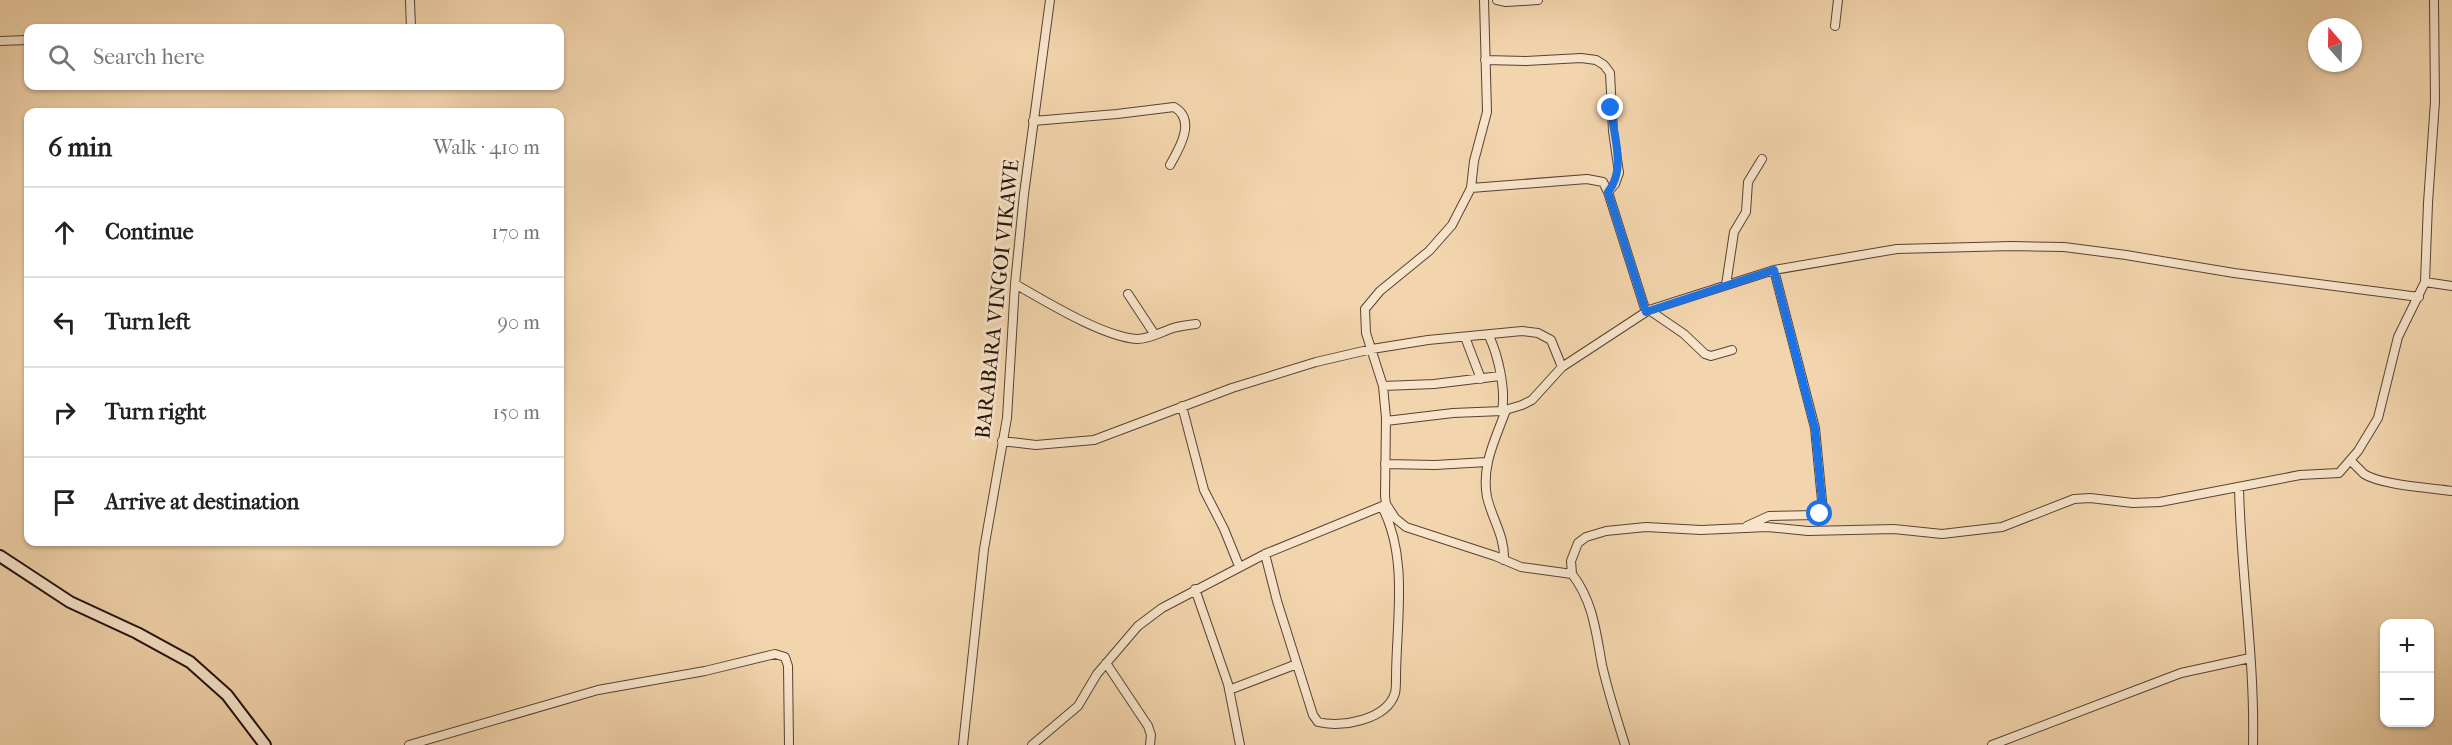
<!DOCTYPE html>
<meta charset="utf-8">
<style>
:root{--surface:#fff;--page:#f2f2f2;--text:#222;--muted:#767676;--line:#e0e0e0}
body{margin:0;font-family:"IM FELL French Canon",serif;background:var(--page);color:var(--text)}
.controls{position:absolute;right:18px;bottom:18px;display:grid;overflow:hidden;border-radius:12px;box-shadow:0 2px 4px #0004}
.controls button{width:54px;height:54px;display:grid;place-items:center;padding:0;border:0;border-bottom:2px solid var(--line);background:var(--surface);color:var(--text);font:30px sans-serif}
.compass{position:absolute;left:2308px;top:18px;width:54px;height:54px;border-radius:50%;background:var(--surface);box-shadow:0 2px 4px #0004;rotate:340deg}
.stop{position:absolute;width:18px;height:18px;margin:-14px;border:4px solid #1a73e8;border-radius:50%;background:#fff}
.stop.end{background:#1a73e8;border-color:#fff;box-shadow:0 2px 6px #0008}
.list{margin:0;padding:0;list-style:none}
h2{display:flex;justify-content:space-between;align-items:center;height:78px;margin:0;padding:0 24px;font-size:26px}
h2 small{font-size:20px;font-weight:400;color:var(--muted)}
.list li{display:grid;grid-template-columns:39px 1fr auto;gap:18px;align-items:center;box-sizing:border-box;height:90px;padding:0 24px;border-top:2px solid var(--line)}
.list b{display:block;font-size:22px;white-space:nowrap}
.list em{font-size:20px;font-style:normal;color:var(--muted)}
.icon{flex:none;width:33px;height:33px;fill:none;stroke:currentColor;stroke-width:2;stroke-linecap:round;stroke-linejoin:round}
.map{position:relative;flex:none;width:2452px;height:745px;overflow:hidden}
.search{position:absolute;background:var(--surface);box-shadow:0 2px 4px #0004;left:24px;top:24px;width:540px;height:66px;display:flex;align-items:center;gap:15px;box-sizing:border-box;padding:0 21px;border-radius:12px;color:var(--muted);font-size:22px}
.panel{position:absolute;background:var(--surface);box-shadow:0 2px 4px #0004;left:24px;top:108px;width:540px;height:438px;border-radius:12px}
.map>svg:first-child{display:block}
</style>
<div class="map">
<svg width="2452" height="745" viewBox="0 0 2452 745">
<rect width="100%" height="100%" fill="#f3d5ad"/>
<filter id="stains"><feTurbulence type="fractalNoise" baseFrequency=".00333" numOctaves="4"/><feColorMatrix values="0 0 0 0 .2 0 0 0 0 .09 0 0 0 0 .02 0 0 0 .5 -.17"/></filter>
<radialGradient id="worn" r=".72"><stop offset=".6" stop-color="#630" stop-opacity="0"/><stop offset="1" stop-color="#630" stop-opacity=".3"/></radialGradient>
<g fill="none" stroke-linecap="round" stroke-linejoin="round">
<defs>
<path id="street" d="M410,0L411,28
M1484,0L1487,112L1474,161L1471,188L1452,225L1429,251L1380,291L1365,309L1366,333L1383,386L1386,418L1385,496L1386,504L1395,518L1406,527L1495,556L1521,567L1572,574C1593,601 1596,632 1602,665C1608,692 1617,719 1625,745
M1497,0L1506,2L1538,0
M1835,26L1838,0
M0,41L28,40
M1485,60L1526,61L1581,58L1596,60L1604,65L1610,73L1613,131L1619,173L1615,184L1608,192
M1033,121L1117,114L1174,107C1197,120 1179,149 1170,165
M1471,188L1587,179L1603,182L1608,192L1646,312
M2425,282L2452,286
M1015,284C1045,301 1103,337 1137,339C1150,339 1161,332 1173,328C1180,326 1188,325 1196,324
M1726,285L1734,232L1746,212L1748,182L1762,159
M1128,294L1155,335
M1649,310L1684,334L1705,354L1711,356L1732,350
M1489,336C1498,355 1506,389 1502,411
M1465,337L1481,379
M1383,386L1434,384L1500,376
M1182,406L1204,490L1224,529L1239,566
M1386,421L1453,413L1502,411L1522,405L1532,400L1562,367L1649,310L1774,270L1897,249L2012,246L2064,247L2126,255L2234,273L2419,297
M1002,441L1036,445L1094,440L1232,388L1316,362L1372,349L1428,340L1522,331L1538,333L1551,340L1562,367
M2351,461C2355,465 2360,470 2364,474C2381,485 2431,488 2452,491
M1385,464L1435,465L1487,462
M2239,488C2241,574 2255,659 2253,745
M1747,526L1769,516L1818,515L1823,511L1815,428L1774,270
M1265,554L1277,601L1313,715L1318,722C1341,728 1387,720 1395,693C1396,689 1396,683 1396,679C1396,623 1409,558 1382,507
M1504,560C1505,536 1492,519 1487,497C1481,465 1496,438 1506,410
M1572,574L1571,561L1578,543L1586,537L1606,531L1646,527L1701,530L1767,527L1808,531L1894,529L1942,534L2002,527L2074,499L2090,498L2133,503L2160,502L2300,475L2339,473L2358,451L2378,418L2398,337L2425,282L2428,203L2435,101L2434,0
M1195,589L1228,684L1240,745
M1106,663L1148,726L1151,735L1150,745
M1229,690L1297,664
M409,745L598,690L705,671L775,654L785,657L788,666L789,745
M963,745L984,549L1007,418L1015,284L1024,194L1050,0
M1032,745L1078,706L1097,674L1138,626L1162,608L1265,554L1385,505
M1992,745L2181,673L2250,658"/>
<path id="secondary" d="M0,556L70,602L137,633L190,662L227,695L265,745"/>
</defs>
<use href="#street" stroke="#584233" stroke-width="10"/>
<use href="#secondary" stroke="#24110a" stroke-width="14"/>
<use href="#street" stroke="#f7e4ca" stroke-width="8"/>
<use href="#secondary" stroke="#f7e4ca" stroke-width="10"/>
</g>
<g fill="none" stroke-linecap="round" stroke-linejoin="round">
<path stroke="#1a73e8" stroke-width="8" d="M1611,108C1613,136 1627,169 1608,192L1646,312L1774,270L1815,429L1823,511L1820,514"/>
</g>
<g text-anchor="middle" stroke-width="6" stroke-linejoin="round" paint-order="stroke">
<g font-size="21" fill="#24110a" stroke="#f7e4ca">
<text transform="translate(997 299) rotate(-84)" y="7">BARABARA VINGOI VIKAWE</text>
</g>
</g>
<rect width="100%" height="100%" filter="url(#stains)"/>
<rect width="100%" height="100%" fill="url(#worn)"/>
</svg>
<div class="controls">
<button>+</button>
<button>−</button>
</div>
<svg class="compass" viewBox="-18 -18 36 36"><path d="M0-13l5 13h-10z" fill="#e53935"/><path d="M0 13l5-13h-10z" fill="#767676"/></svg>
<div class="stop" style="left:1820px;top:514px"></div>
<div class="stop end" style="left:1611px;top:108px"></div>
<div class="search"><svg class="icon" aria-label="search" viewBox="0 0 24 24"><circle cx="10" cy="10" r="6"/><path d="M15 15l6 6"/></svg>Search here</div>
<section class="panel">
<h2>6 min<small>Walk · 410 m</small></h2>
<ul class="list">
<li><svg class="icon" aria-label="ahead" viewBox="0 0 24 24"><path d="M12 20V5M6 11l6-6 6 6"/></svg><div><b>Continue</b></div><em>170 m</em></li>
<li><svg class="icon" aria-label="left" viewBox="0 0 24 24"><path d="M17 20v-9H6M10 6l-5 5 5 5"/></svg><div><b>Turn left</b></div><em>90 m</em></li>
<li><svg class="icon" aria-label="right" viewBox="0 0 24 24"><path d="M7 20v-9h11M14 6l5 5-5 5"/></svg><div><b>Turn right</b></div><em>150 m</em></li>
<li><svg class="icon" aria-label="arrive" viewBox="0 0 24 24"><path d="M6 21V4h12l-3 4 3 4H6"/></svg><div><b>Arrive at destination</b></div></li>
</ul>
</section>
</div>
